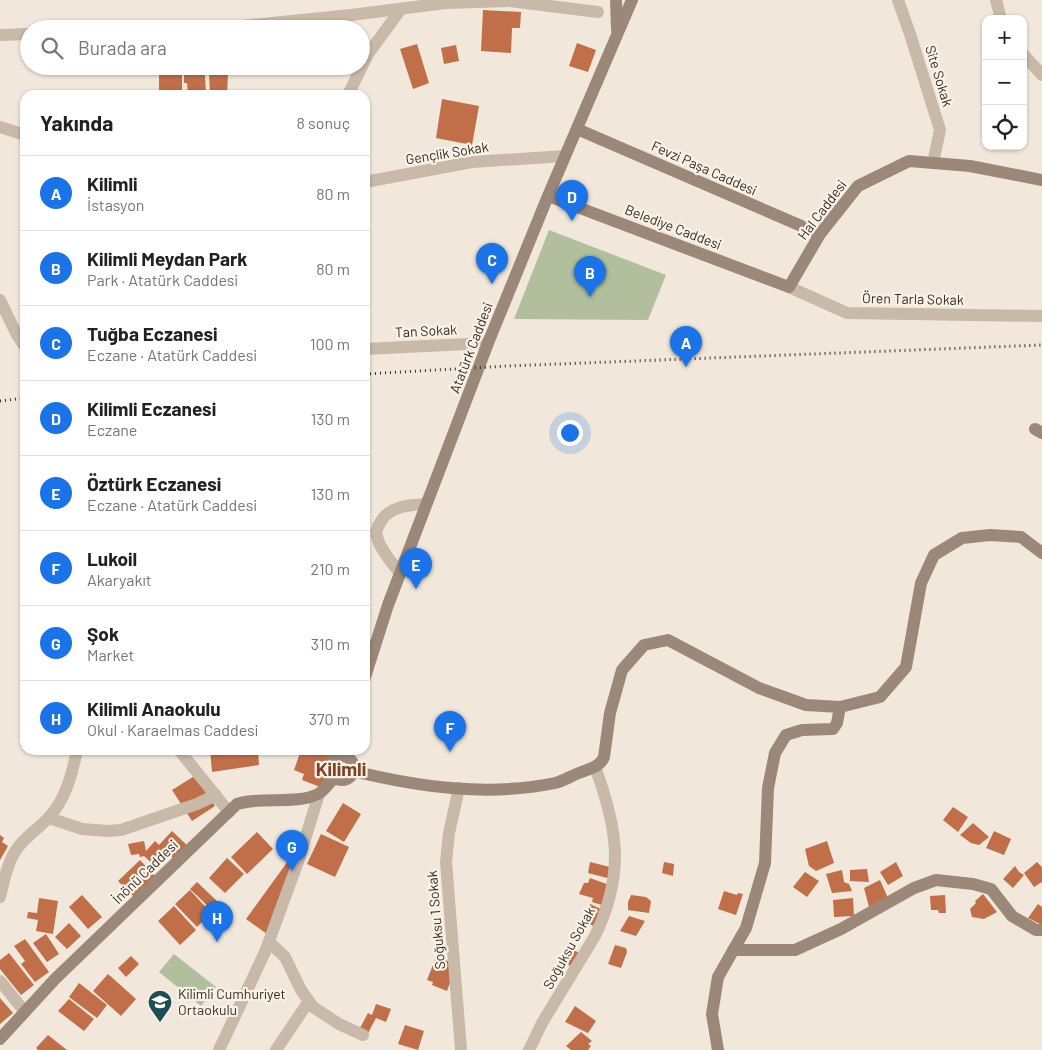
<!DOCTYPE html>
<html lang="tr">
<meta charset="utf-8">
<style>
:root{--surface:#fff;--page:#f2f2f2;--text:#222;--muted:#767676;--line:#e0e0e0;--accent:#1a73e8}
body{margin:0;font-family:Barlow,sans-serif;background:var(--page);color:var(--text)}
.controls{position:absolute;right:15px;top:15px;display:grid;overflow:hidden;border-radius:10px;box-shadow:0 1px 4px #0004}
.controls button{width:45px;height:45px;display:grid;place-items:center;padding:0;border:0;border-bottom:1px solid var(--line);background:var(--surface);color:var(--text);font:25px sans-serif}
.you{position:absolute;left:569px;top:432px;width:18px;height:18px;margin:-12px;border:4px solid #fff;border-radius:50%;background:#1a73e8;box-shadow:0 0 0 8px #1a73e833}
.badge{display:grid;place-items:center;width:32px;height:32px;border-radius:50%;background:var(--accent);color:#fff;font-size:16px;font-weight:700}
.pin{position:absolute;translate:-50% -41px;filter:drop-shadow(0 1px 2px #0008)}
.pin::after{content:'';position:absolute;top:26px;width:18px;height:15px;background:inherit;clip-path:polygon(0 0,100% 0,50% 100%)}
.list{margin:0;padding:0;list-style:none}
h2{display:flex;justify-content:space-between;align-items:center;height:65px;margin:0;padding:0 20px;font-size:21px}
h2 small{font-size:16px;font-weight:400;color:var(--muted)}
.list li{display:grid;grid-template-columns:32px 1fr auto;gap:15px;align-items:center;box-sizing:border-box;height:75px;padding:0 20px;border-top:1px solid var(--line)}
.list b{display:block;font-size:19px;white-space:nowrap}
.list p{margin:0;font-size:16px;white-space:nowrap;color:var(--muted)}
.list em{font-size:16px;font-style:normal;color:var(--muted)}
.icon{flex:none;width:28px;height:28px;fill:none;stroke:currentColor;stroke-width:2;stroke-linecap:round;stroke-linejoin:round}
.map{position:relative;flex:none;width:1042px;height:1050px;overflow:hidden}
.search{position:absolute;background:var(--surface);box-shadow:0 1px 4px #0004;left:20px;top:20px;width:350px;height:55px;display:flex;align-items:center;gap:12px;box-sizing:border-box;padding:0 18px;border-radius:28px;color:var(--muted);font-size:19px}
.panel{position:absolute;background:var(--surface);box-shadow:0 1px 4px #0004;left:20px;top:90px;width:350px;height:665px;border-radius:15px}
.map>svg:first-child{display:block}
</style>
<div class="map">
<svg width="1042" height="1050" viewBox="0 0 1042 1050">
<rect width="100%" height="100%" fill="#f1e8db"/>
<path fill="#b1bf9c" d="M549,230L666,275L648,320L514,319Z
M174,954L216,987L201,1006L159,972Z"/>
<path fill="#c06f49" d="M483,10L521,12L520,28H512L511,53L481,51Z
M577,43L596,50L588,72L569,66Z
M417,44L429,83L413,89L400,49Z
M456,45L459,61L444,64L441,48Z
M170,72H182V95H159V75Z
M193,72L205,75L206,95H188L187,83H184V74Z
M217,72L228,73L227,95H210L209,73Z
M442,99L479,106L472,145L436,138Z
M210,750H258L259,765L212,772Z
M301,750H316L339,758L328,790L302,780L304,774L294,770Z
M196,775L215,806L192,821L172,790Z
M343,803L361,814L344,842L326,831Z
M953,807L968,817L958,832L943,820Z
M973,823L989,837L979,845L971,843L960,835Z
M172,831L193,851L179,865L170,855L157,868L144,856L140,857L139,854L131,855L128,844L144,841L146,851L155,841L159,845Z
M994,831L1011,839L1004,855L986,848Z
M257,832L273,849L247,874L231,857Z
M321,834L349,847L335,877L307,864Z
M0,835L4,838L2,842L8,846L0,860Z
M827,841L834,863L816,871L809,866L805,849Z
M227,858L244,874L225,893L209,878Z
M140,860L157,878L136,899L118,881Z
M288,861L301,866L274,939L246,919Z
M590,862L614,868L611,879L588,873Z
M664,862L674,864L673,876L662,873Z
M896,862L903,876L888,885L880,872Z
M1037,862L1042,867V882L1034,887L1024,873Z
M1015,866L1019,872L1024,875L1013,888L1003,879Z
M867,869L869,882L850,881V870Z
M842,870L844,882L849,884L852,891L832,893L826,874Z
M805,872L819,881L807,897L793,887Z
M590,878L612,886L605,906L592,902L593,898L579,894L584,883H588Z
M880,880L888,898L869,907L864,888Z
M197,882L218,902L211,909L190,889Z
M190,890L211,913L197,927L175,904Z
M724,891L737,895L738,893L743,894L736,915L718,909Z
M983,894L997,912L984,919L972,917L970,909L976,903L975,901Z
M82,895L102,917L88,929L69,907Z
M631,895L646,897L651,901L649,913L628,910V902Z
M945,895L946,913H939L938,910H931L930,896Z
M39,898L58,901L53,934L36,931L38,920L27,918L28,912L37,913Z
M853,898L854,916L834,917L833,900Z
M590,904L603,910L596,927L582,921Z
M1038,904L1042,907V925L1028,918Z
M174,906L196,930L180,945L158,921Z
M629,916L645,921L636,936L620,931Z
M69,923L81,936L67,949L55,937Z
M46,934L59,954L47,962L33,943Z
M25,939L49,972L35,982L21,964L25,961L14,946Z
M615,945L626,948L627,952L621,968L608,964Z
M571,948L582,955L573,968L562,960Z
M9,953L34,985L21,995L0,969V960Z
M131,956L139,964L126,977L118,968Z
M436,957L457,964L447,991L432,985L433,982L427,980Z
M108,974L136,999L121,1016L93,991Z
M79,983L107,1005L97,1018L69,997Z
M0,998L13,1013L0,1024Z
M69,999L94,1019L84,1031L58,1011Z
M376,1004L391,1009L386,1022L376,1018L368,1033L360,1028L368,1013L372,1015Z
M575,1006L596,1021L588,1033L565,1022Z
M405,1025L424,1031L418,1050L398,1044Z
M581,1032L592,1041L588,1044L591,1046L588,1050H571L566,1046Z
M48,1035L67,1050H38L36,1048Z"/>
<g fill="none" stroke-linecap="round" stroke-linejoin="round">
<path stroke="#c8b9a8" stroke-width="12" d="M898,0L910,34L940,130L933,163
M996,0L1001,19
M161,29L231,27L351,15L446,3L510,1L598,12
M0,35L29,34
M1023,54L1042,75
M348,95L368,54L401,9
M0,127L25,135
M365,182L472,162L565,156
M789,287L847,313L1042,316
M0,300L17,335L25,347
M365,349L488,343
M400,573C392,563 382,552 378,540C376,535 376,529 379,525C387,506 409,505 426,504
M179,750L229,812
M459,788L449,833L446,862L461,1050
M49,818L82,829L108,831L121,830L197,804L216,795
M0,897C4,881 7,864 16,850C25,836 39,829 49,817C66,799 72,774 77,750
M269,942L285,957L301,990L313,1007L339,1024L363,1035
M0,981L25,1012
M219,1050L265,952L298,862L319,794
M276,1050L309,1001
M529,1050L542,1023L595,936C625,874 618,829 595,767"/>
<path stroke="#9c8879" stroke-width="12" d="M616,0L617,30
M577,129L820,234
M548,196L789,287L820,234L858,186L909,161L970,166L1042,180
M1035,429L1042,433
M365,677L388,605L488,343L548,196L632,0
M330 768a12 12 0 1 1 24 0a12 12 0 1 1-24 0Z
M353,771C419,787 488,797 555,783C563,781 571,776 579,773C589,769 600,767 604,757L610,713L622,670L644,645L668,640L759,688L806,705L840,707L880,697L906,667L921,583L934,555L962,538L990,535L1021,537L1042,553
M733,950H795L841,929L914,888L936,880L973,884L991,889L1012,916L1036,930H1042
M0,1039L55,979L237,804C262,796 296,805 318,794C324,791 330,782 335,777
M718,1050L712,1014L718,977L746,928L765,863L768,788L775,753L786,735L802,730L833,729L837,723L840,707"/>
<path stroke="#352d28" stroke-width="3" stroke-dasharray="1 4" stroke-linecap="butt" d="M365,374L507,366L1042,345
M0,401L25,398"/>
</g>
<defs>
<symbol id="school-pin" viewBox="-11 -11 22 30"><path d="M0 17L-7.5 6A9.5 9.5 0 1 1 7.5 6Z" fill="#1f4d55" stroke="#f8f2e7"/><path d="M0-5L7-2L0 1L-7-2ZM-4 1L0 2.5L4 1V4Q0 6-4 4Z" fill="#fff"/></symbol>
</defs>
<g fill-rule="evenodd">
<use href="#school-pin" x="146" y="988" width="28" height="38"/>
</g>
<g text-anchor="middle" stroke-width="4.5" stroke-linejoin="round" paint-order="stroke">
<g font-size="14" fill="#352d28" stroke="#f8f2e7">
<text transform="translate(939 76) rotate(73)" y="5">Site Sokak</text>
<text transform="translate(447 153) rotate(-9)" y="5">Gençlik Sokak</text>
<text transform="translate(704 168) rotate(24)" y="5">Fevzi Paşa Caddesi</text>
<text transform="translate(822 210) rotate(-53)" y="5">Hal Caddesi</text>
<text transform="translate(673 227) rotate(21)" y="5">Belediye Caddesi</text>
<text transform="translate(913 299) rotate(1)" y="5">Ören Tarla Sokak</text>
<text transform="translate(426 331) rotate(-3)" y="5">Tan Sokak</text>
<text transform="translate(471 348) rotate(-69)" y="5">Atatürk Caddesi</text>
<text transform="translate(145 872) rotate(-44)" y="5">İnönü Caddesi</text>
<text transform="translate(436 920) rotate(-95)" y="5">Soğuksu 1 Sokak</text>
<text transform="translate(569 948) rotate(-61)" y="5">Soğuksu Sokak</text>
</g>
<g font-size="14" fill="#352d28" stroke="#f8f2e7" text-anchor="start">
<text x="178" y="999">Kilimli Cumhuriyet<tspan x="178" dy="16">Ortaokulu</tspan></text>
</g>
<g font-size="19" font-weight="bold" fill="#804124" stroke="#f8f2e7">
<text x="341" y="776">Kilimli</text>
</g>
</g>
</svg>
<div class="controls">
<button>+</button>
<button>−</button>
<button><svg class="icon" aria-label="locate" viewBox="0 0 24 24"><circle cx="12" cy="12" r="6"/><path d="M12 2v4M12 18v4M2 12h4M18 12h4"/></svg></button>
</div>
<div class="you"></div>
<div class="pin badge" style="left:686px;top:367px">A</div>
<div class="pin badge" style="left:590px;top:297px">B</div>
<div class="pin badge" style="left:492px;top:284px">C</div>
<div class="pin badge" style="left:572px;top:221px">D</div>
<div class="pin badge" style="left:416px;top:589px">E</div>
<div class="pin badge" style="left:450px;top:752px">F</div>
<div class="pin badge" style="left:292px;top:871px">G</div>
<div class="pin badge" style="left:217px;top:942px">H</div>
<div class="search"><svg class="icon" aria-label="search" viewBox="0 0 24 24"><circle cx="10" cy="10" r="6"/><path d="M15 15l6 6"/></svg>Burada ara</div>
<section class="panel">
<h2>Yakında<small>8 sonuç</small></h2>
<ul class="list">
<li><span class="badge">A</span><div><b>Kilimli</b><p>İstasyon</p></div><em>80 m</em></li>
<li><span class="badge">B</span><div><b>Kilimli Meydan Park</b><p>Park · Atatürk Caddesi</p></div><em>80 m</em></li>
<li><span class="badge">C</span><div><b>Tuğba Eczanesi</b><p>Eczane · Atatürk Caddesi</p></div><em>100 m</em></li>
<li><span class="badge">D</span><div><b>Kilimli Eczanesi</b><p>Eczane</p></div><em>130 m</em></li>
<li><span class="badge">E</span><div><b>Öztürk Eczanesi</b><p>Eczane · Atatürk Caddesi</p></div><em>130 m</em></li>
<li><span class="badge">F</span><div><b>Lukoil</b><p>Akaryakıt</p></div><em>210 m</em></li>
<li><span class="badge">G</span><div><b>Şok</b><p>Market</p></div><em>310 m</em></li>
<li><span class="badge">H</span><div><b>Kilimli Anaokulu</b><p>Okul · Karaelmas Caddesi</p></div><em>370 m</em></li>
</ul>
</section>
</div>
